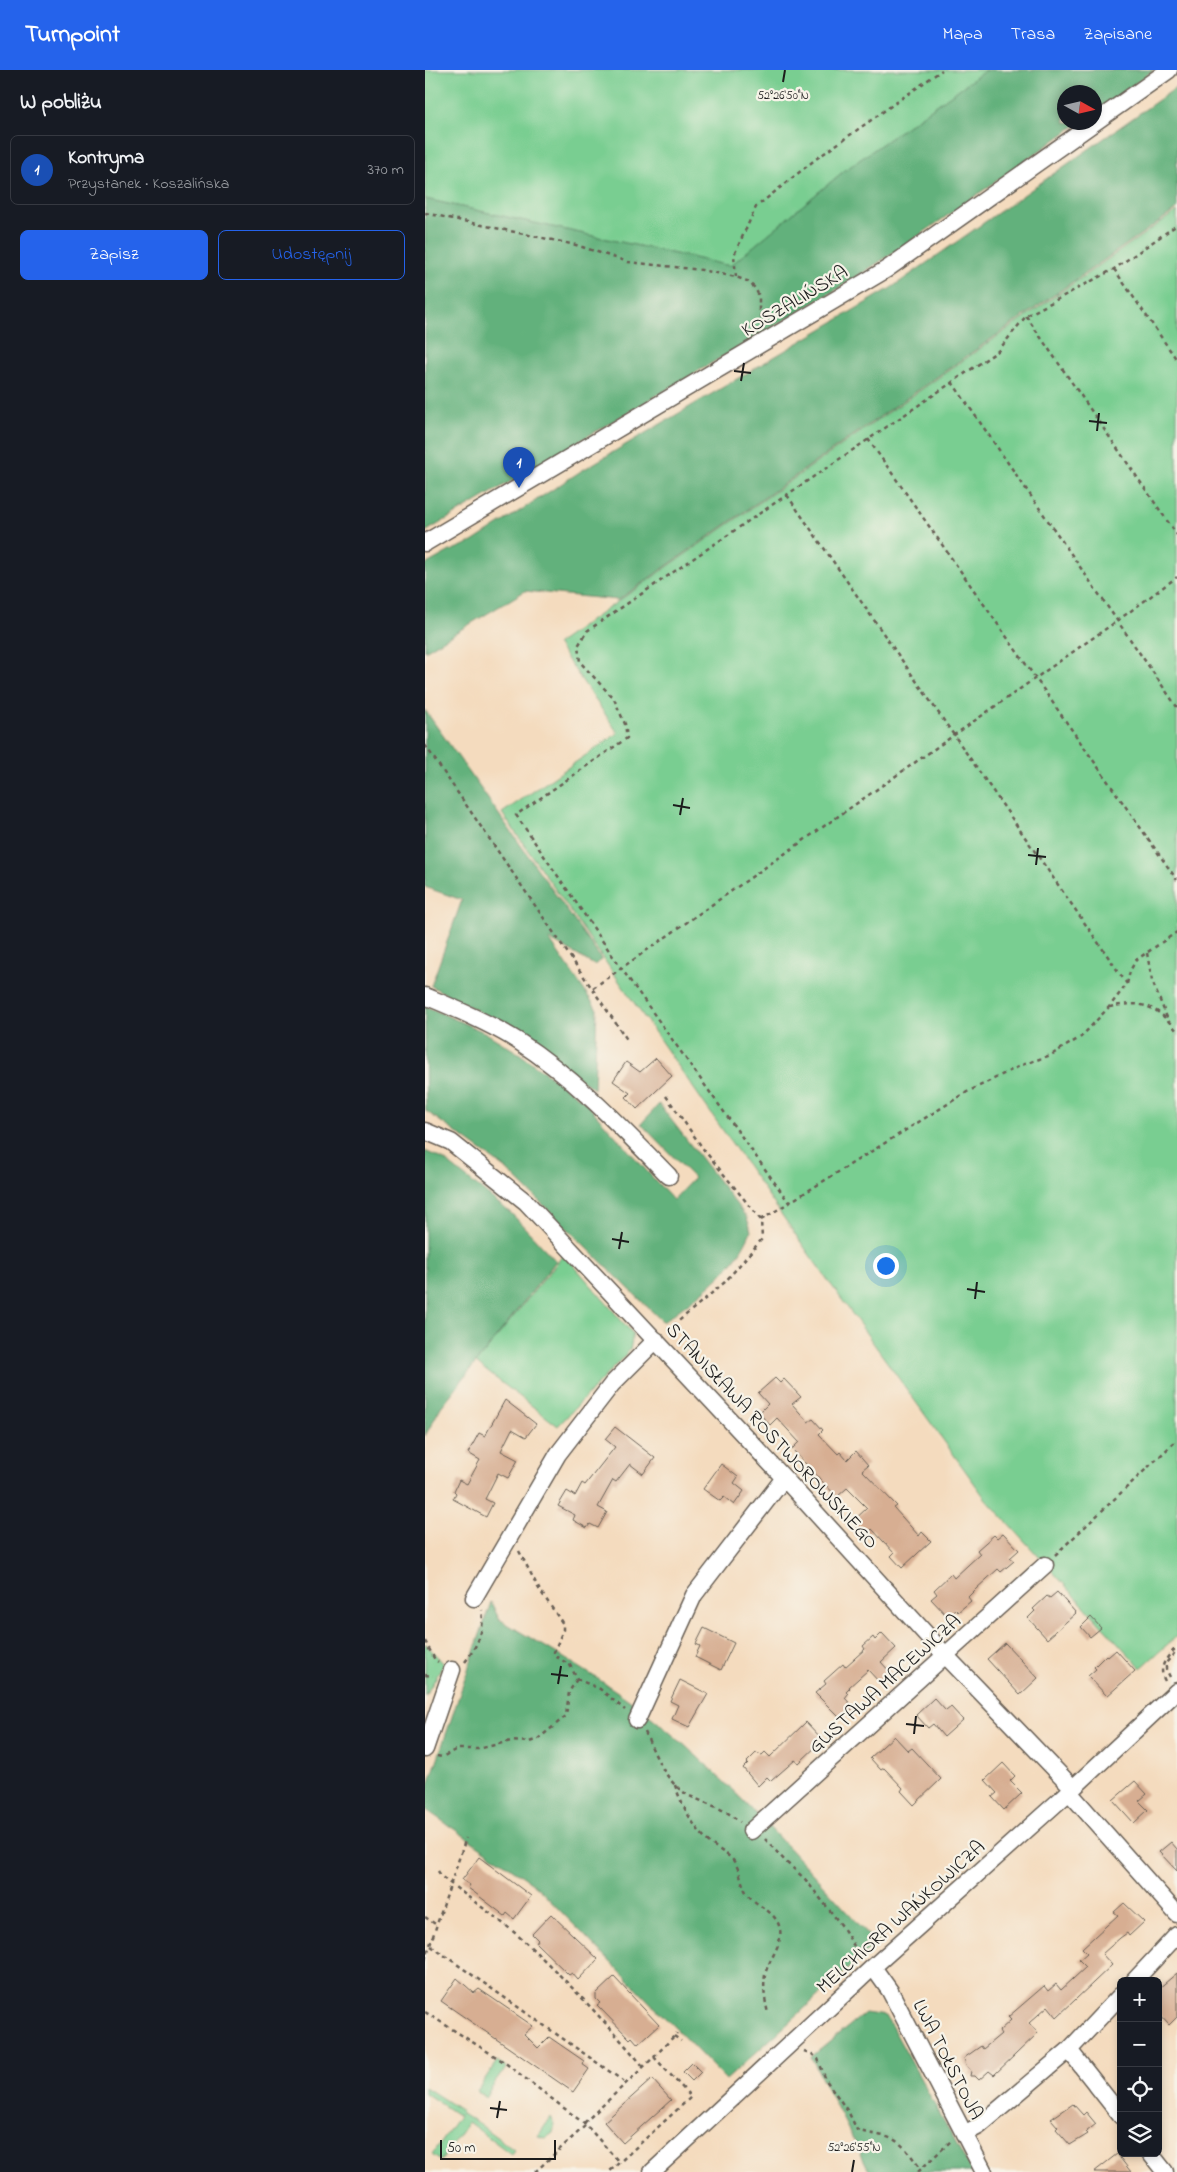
<!DOCTYPE html>
<html lang="pl">
<meta charset="utf-8">
<style>
:root{--surface:#171b24;--page:#20242c;--text:#f1f3f6;--muted:#9ea1a6;--line:#363941;--accent:#2563eb}
body{margin:0;font-family:"Indie Flower",sans-serif;background:var(--page);color:var(--text)}
.controls{position:absolute;right:15px;bottom:15px;display:grid;overflow:hidden;border-radius:8px;box-shadow:0 2px 8px #0003}
.controls button{width:45px;height:45px;display:grid;place-items:center;padding:0;border:0;border-bottom:1px solid var(--line);background:var(--surface);color:var(--text);font:25px sans-serif}
.compass{position:absolute;left:632px;top:15px;width:45px;height:45px;border-radius:50%;background:var(--surface);box-shadow:0 2px 8px #0003;rotate:98deg}
.scale{position:absolute;left:15px;bottom:12px;width:116px;box-sizing:border-box;padding-left:5px;border:2px solid #1c1c1c;border-top:0;font-size:14px;line-height:18px;white-space:nowrap;color:#1c1c1c;-webkit-text-stroke:4px #f7f3e8;paint-order:stroke}
.you{position:absolute;left:460px;top:1195px;width:18px;height:18px;margin:-12px;border:4px solid #fff;border-radius:50%;background:#1a73e8;box-shadow:0 0 0 8px #1a73e833}
.badge{display:grid;place-items:center;width:32px;height:32px;border-radius:50%;background:var(--accent);color:#fff;font-size:16px;font-weight:700}
.pin{position:absolute;translate:-50% -41px;filter:drop-shadow(0 1px 2px #0008)}
.pin::after{content:'';position:absolute;top:26px;width:18px;height:15px;background:inherit;clip-path:polygon(0 0,100% 0,50% 100%)}
.list{margin:0;padding:0;list-style:none}
h2{display:flex;justify-content:space-between;align-items:center;height:65px;margin:0;padding:0 20px;font-size:21px}
h2 small{font-size:16px;font-weight:400;color:var(--muted)}
.list li{display:grid;grid-template-columns:32px 1fr auto;gap:15px;align-items:center;box-sizing:border-box;height:70px;margin:0 10px 10px;padding:0 10px;border:1px solid var(--line);border-radius:8px}
.list b{display:block;font-size:19px;white-space:nowrap}
.list p{margin:0;font-size:16px;white-space:nowrap;color:var(--muted)}
.list em{font-size:16px;font-style:normal;color:var(--muted)}
.actions{display:flex;gap:10px;padding:15px 20px}
.actions a{flex:1;padding:11px 0;border:1px solid var(--accent);border-radius:8px;text-align:center;font-size:18px;color:var(--accent)}
.actions .main{background:var(--accent);color:#fff}
.icon{flex:none;width:28px;height:28px;fill:none;stroke:currentColor;stroke-width:2;stroke-linecap:round;stroke-linejoin:round}
.map{position:relative;flex:none;width:752px;height:2102px;overflow:hidden}
header{display:flex;align-items:center;gap:30px;box-sizing:border-box;height:70px;padding:0 25px;background:var(--accent);color:#fff}
header strong{font-size:24px}
nav{display:flex;gap:28px;margin-inline-start:auto;font-size:18px}
main{display:flex}
aside{flex:1;background:var(--surface)}
.map>svg:first-child{display:block}
</style>
<header>
<strong>Turnpoint</strong>
<nav><a>Mapa</a><a>Trasa</a><a>Zapisane</a></nav>
</header>
<main>
<aside>
<h2>W pobliżu<small></small></h2>
<ul class="list">
<li><span class="badge" style="background:#1a4fb4">1</span><div><b>Kontryma</b><p>Przystanek · Koszalińska</p></div><em>370 m</em></li>
</ul>
<div class="actions"><a class="main">Zapisz</a><a>Udostępnij</a></div>
</aside>
<div class="map">
<svg width="752" height="2102" viewBox="0 0 752 2102">
<rect width="100%" height="100%" fill="#f7f3e8"/>
<filter id="ink" filterUnits="userSpaceOnUse"><feTurbulence type="fractalNoise" baseFrequency=".02" numOctaves="2"/><feDisplacementMap in="SourceGraphic" scale="10" xChannelSelector="R" yChannelSelector="G"/><feConvolveMatrix kernelMatrix="1 2 1 2 8 2 1 2 1" color-interpolation-filters="sRGB"/></filter>
<filter id="wash" filterUnits="userSpaceOnUse"><feTurbulence type="fractalNoise" baseFrequency=".0096" numOctaves="4" result="noise"/><feDisplacementMap in="SourceGraphic" scale="20" xChannelSelector="R" yChannelSelector="G"/><feGaussianBlur stdDeviation="1.12" result="paint"/><feColorMatrix in="noise" values="0 0 0 0 0 0 0 0 0 0 0 0 0 0 0 0 0 1.4 0 .05"/><feComposite in="paint" operator="in"/></filter>
<g filter="url(#wash)">
<rect width="100%" height="100%" fill="#f4dbbe"/>
<path fill="#79ce91" stroke="#4a7556" d="M0,0H561L419,101L305,196L0,129Z
M752,141V1566L716,1598L560,1428L384,1184L77,743L193,663L132,574Z
M139,1184L208,1264L205,1280L133,1356L51,1293Z
M0,1573L19,1594L0,1626Z
M72,1991L81,1997L60,2027L52,2021Z
M0,2017L37,2041L36,2043L45,2049L46,2048L89,2080L86,2084L43,2052L16,2091L7,2085L34,2046L0,2023Z
M126,2047L130,2054L128,2063L121,2068L113,2066Z"/>
<path fill="#62b17b" stroke="#3f664c" d="M561,0H729L670,42V22H640V52L654,53L482,174L414,218L0,462V129L305,196L419,101Z
M752,17V139L193,530L100,521L0,581V495L25,481L47,472L156,401L466,218Z
M0,640L177,890L169,895L124,869L172,939L169,1019L92,962L6,916L37,830L0,817Z
M0,936L61,963L95,984L159,1031L248,1130L269,1108L216,1054L234,1034L322,1148L326,1161C309,1203 272,1226 238,1252L79,1097L1,1041Z
M0,1081L18,1089L87,1144L131,1191L16,1337L0,1366Z
M66,1532L74,1549C126,1581 183,1611 230,1650C309,1714 375,1791 444,1865L459,1866L301,2010L109,1814L0,1739V1726Z
M440,1943L461,1946L547,2102H445L386,1987Z"/>
<g id="blocks">
<path fill="#d7ae92" d="M231,988L247,1006L212,1039L201,1027L205,1023L188,1011L201,992L215,1002Z
M350,1308L355,1313L359,1309L376,1327L367,1334L383,1352L388,1349L398,1360L394,1364L413,1384L415,1382L422,1390L431,1381L443,1395L437,1400L472,1436L469,1438L494,1466L497,1462L506,1471L477,1498L466,1486L469,1483L447,1459L441,1466L427,1452L442,1438L422,1418L412,1427L367,1379L374,1372L352,1348L345,1355L334,1343L343,1334L333,1323Z
M80,1330L111,1354L101,1367L87,1359L76,1381L93,1390L83,1408L73,1403L60,1429L68,1433L61,1447L28,1429L31,1423L29,1421L34,1410L42,1414L55,1390L43,1383L54,1363L60,1366Z
M190,1357L230,1388L218,1404L205,1394L191,1412L188,1410L173,1437L182,1442L173,1458L165,1454L162,1458L148,1450L150,1445L133,1436L142,1421L150,1426L157,1413L160,1415L190,1377L180,1369Z
M296,1394L313,1407L309,1413L319,1421L309,1435L299,1427L295,1431L278,1419Z
M578,1463L594,1480L585,1488L589,1491L576,1502L573,1499L551,1519L543,1527L546,1531L533,1542L530,1539L522,1546L506,1529L512,1524L509,1520L526,1504L529,1508L543,1495L555,1484L552,1480L569,1465L572,1468Z
M632,1522L651,1543L622,1569L603,1548L610,1541L608,1539L622,1526L625,1528Z
M666,1547L676,1558L665,1567L656,1557Z
M279,1558L309,1573L296,1600L270,1587L275,1576L271,1574Z
M457,1563L471,1578L456,1592L466,1603L455,1613L443,1600L424,1617L425,1618L421,1622L423,1624L420,1628L429,1638L416,1649L390,1623L401,1614L399,1611L418,1594L420,1597L440,1579L438,1576L448,1567L450,1570Z
M580,1573L613,1608L595,1625L562,1589Z
M691,1580L710,1601L682,1626L663,1606L671,1599L669,1597L681,1585L683,1587Z
M255,1610L283,1624L264,1657L247,1649L253,1635L245,1631Z
M509,1628L521,1641L526,1637L538,1650L519,1667L508,1654L503,1658L491,1645Z
M381,1652L398,1670L374,1693L370,1690L346,1711L342,1707L333,1716L318,1698L323,1693L322,1692L331,1683L337,1685L340,1682L345,1687Z
M469,1666L483,1681L487,1678L516,1709L489,1735L476,1721L478,1718L459,1698L456,1700L445,1688Z
M578,1693L590,1706L585,1711L597,1723L579,1740L567,1727L572,1723L560,1710Z
M710,1711L722,1724L714,1731L723,1740L709,1753L688,1730Z
M746,1772L752,1779V1801L734,1782Z
M54,1787L106,1826L89,1849L82,1843L80,1846L50,1823L43,1818L45,1815L37,1810Z
M699,1833L719,1852L704,1866L702,1863L695,1868L677,1884L687,1895L632,1947L623,1936L604,1953L613,1963L569,2005L564,2001L554,2010L550,2006H545L546,2001L541,1995L539,1988L556,1976L558,1979L576,1964L574,1961L586,1950L583,1947L619,1916L623,1921L631,1914L636,1920L661,1897L654,1890L662,1883L657,1878L693,1845L689,1842Z
M126,1844L173,1889L153,1910L147,1903L144,1905L111,1873L113,1870L107,1864Z
M752,1903V1947L744,1955L733,1943V1919Z
M189,1907L234,1955L213,1974L207,1967L205,1969L172,1935L175,1933L171,1929V1924Z
M32,1908L49,1923L54,1919L108,1956L99,1964L113,1978L124,1967L159,1991L157,1994L164,1999L148,2022L16,1931Z
M267,1993L276,2002L267,2011L258,2002Z
M227,2009L246,2030L198,2073L179,2052Z
M648,2034L658,2045L661,2042L671,2054L661,2062L663,2064L645,2075L631,2059L633,2057L626,2049Z
M692,2084L706,2102H669Z"/>
</g>
</g>
<g filter="url(#ink)">
<use href="#blocks" fill-opacity="0" stroke="#685f55" stroke-width="1"/>
<g fill="none" stroke-linecap="round" stroke-linejoin="round">
<defs>
<path id="minor" d="M0,473L462,199L744,0
M0,926C32,939 65,953 93,971C150,1008 197,1058 244,1106
M0,1061L26,1072L101,1132L359,1408L521,1586L648,1718
M49,1528L133,1384L187,1314L231,1270
M212,1650L269,1525L359,1408
M0,1679L27,1600
M644,1722L752,1844
M326,1761L620,1495
M448,1897L465,1921L559,2102
M709,1911L752,1865
M644,1980L696,2046
M539,2064L554,2056L644,1980L696,1925
M725,2083L740,2102
M227,2102L448,1897L644,1722L752,1621"/>
</defs>
<use href="#minor" stroke="#685f55" stroke-width="19"/>
<path stroke="#685f55" stroke-width="2.5" stroke-dasharray="4 4" stroke-linecap="butt" d="M0,143L151,175L203,192L277,200L311,207L322,211L330,218L334,226V242L340,254
M689,199L752,290
M311,207L309,185L331,137L391,89L517,0
M601,246L752,465
M527,312L752,637
M443,369L752,810
M362,425L702,914
M0,675L203,971
M722,883L727,911L743,950
M168,918L692,551L752,507
M684,937C717,930 731,935 752,961
M241,1026L279,1080L336,1150L337,1169L300,1212L243,1260
M365,1134L196,898L91,745L202,668L200,654L189,629L155,592L153,576L162,561L573,281L601,246L689,199L752,155
M336,1150L542,1022L597,995L626,985L656,967L684,937L702,914L705,901L711,890L752,862
M94,1481L114,1519L138,1554V1560L129,1582L130,1586L145,1595L152,1609L175,1619L200,1640
M630,1485L752,1370
M0,1571L10,1590L13,1592
M40,1592C52,1576 60,1561 57,1540
M0,1605L8,1606
M745,1607L741,1599V1593L752,1580
M740,1611C732,1597 742,1587 752,1577
M220,1662C230,1685 242,1716 267,1727C285,1735 299,1738 315,1752
M12,1686L17,1687L32,1679H53L86,1671L104,1672L113,1669L141,1646L144,1622L152,1609
M250,1715C256,1734 267,1754 280,1768C287,1777 299,1781 307,1789C317,1800 315,1816 324,1826C334,1838 351,1841 355,1859C358,1875 343,1890 340,1905C338,1918 340,1931 343,1943
M340,1769L361,1792L380,1809L417,1856L435,1886
M13,1801L17,1807C41,1826 66,1843 90,1863C136,1904 178,1949 218,1996
M0,1847L13,1856
M6,1876L201,2013
M0,1890L41,1768
M0,1942L79,1992L161,2055
M249,1966L256,1971
M379,1981L387,1984L393,1989L401,2010L424,2043L432,2060C445,2065 463,2064 474,2073C482,2079 489,2090 495,2098
M229,1987L252,1963
M159,2053L229,1987L266,2027L184,2102
M110,2102L161,2055L195,2093
M493,2102L527,2070"/>
<use href="#minor" stroke="#fff" stroke-width="16"/>
</g>
</g>
<path fill="none" stroke="#1c1c1c" stroke-width="2" d="M358,12L360,0M309,301L326,303M316,311L319,293M664,351L682,353M672,361L674,343M248,735L265,738M255,745L258,728M603,785L621,787M611,795L613,778M187,1169L204,1172M194,1179L197,1162M542,1219L560,1222M550,1229L552,1212M126,1604L143,1606M133,1614L136,1596M481,1654L499,1656M489,1664L491,1646M65,2038L82,2040M72,2048L75,2031M427,2102L429,2090"/>
<g text-anchor="middle" stroke-width="4.5" stroke-linejoin="round" paint-order="stroke">
<g font-size="20" fill="#1c1c1c" stroke="#f7f3e8">
<text transform="translate(369 230) rotate(-31)" y="7">KOSZALIŃSKA</text>
<text transform="translate(348 1365) rotate(47)" y="7">STANISŁAWA ROSTWOROWSKIEGO</text>
<text transform="translate(459 1613) rotate(-42)" y="7">GUSTAWA MACEWICZA</text>
<text transform="translate(475 1846) rotate(-42)" y="7">MELCHIORA WAŃKOWICZA</text>
<text transform="translate(524 1989) rotate(63)" y="7">LWA TOŁSTOJA</text>
</g>
</g>
<g font-size="12" text-anchor="middle" fill="#1c1c1c" stroke="#f7f3e8" stroke-width="4.5" stroke-linejoin="round" paint-order="stroke">
<text x="358" y="29">52°26'50"N</text>
<text x="429" y="2081">52°26'55"N</text>
</g>
</svg>
<div class="controls">
<button>+</button>
<button>−</button>
<button><svg class="icon" aria-label="locate" viewBox="0 0 24 24"><circle cx="12" cy="12" r="6"/><path d="M12 2v4M12 18v4M2 12h4M18 12h4"/></svg></button>
<button><svg class="icon" aria-label="layers" viewBox="0 0 24 24"><path d="M12 4l9 5-9 5-9-5zM3 14l9 5 9-5"/></svg></button>
</div>
<svg class="compass" viewBox="-18 -18 36 36"><path d="M0-13l5 13h-10z" fill="#e53935"/><path d="M0 13l5-13h-10z" fill="#9ea1a6"/></svg>
<div class="scale">50 m</div>
<div class="you"></div>
<div class="pin badge" style="left:94px;top:418px;background:#1a4fb4">1</div>
</div>
</main>
